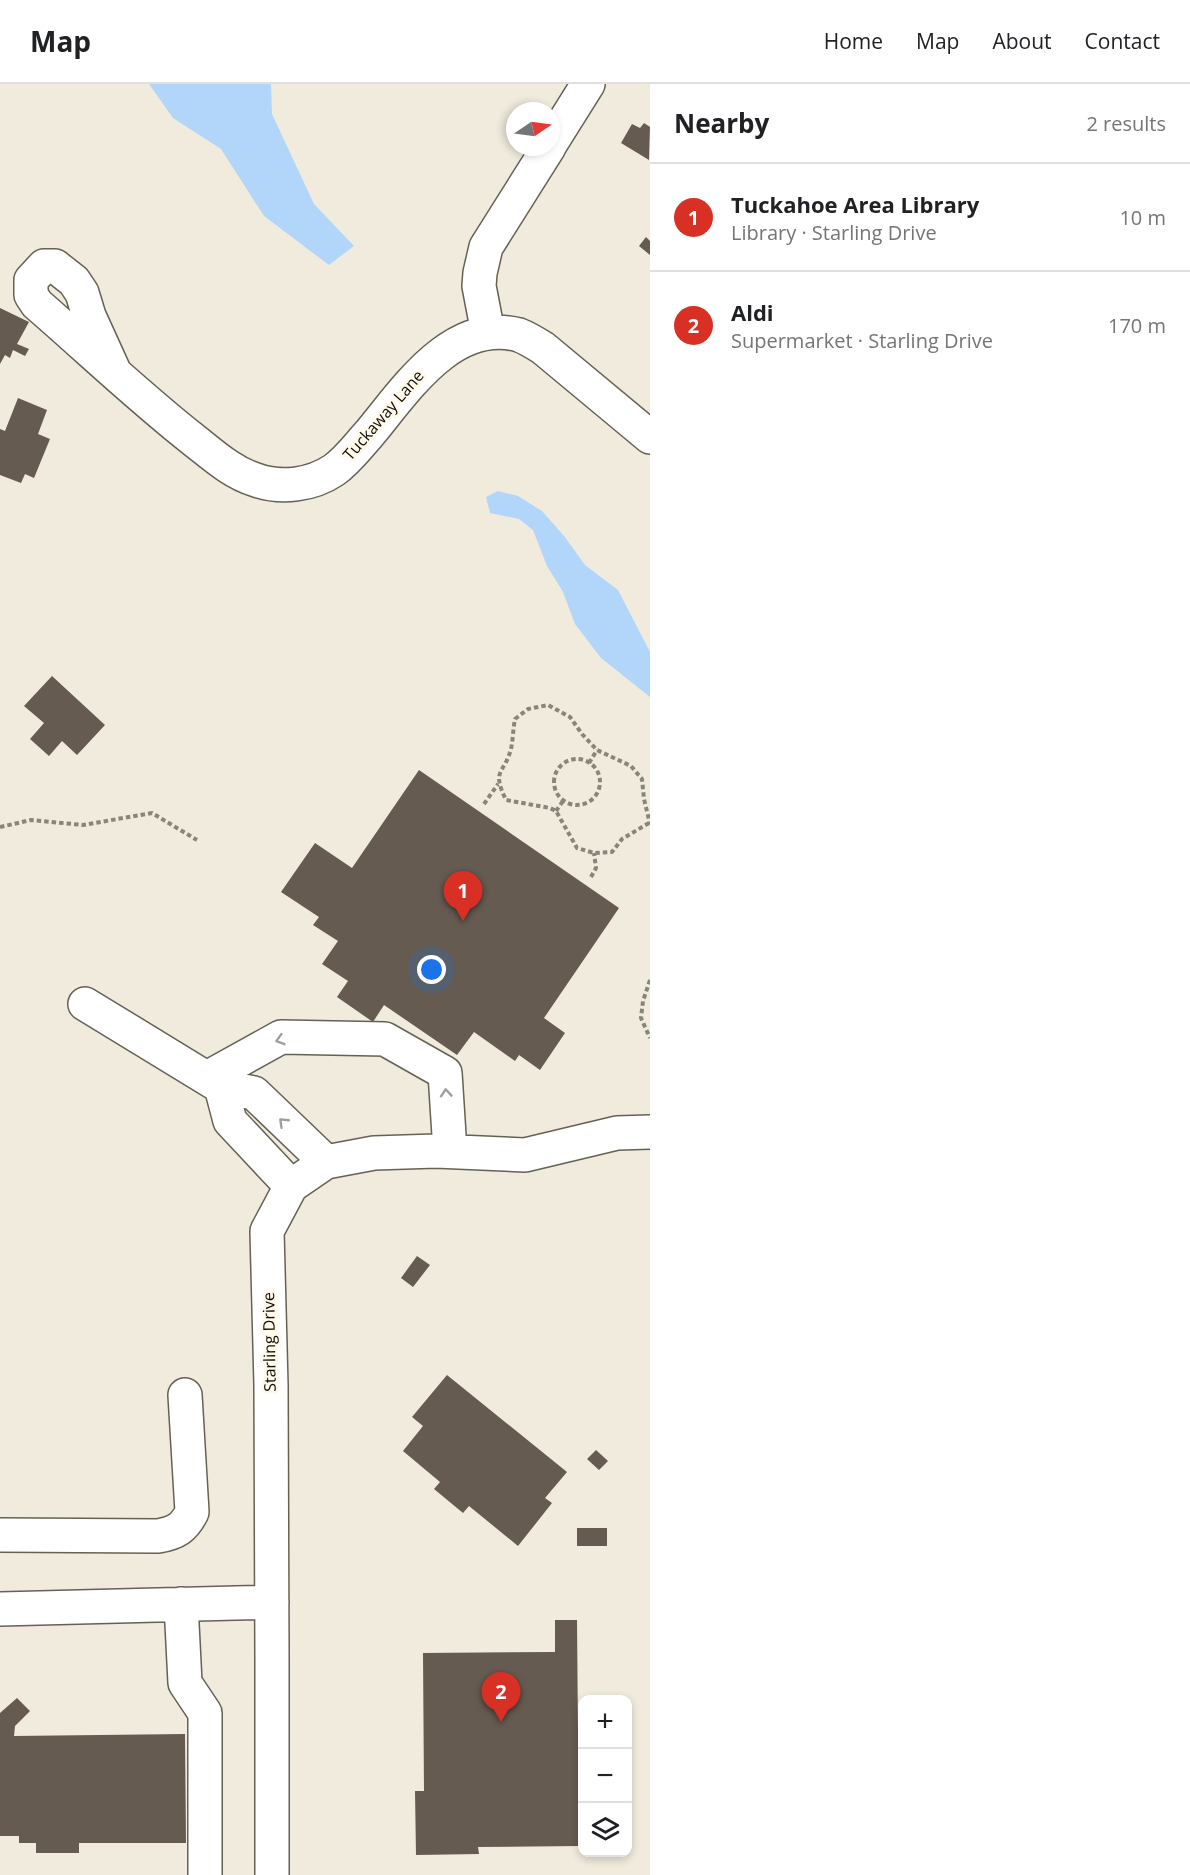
<!DOCTYPE html>
<meta charset="utf-8">
<style>
:root{--surface:#fff;--page:#f6f6f6;--text:#202124;--muted:#757577;--line:#e0e0e0;--accent:#d93025}
body{margin:0;font-family:"Open Sans",sans-serif;background:var(--page);color:var(--text)}
.controls{position:absolute;right:18px;bottom:18px;display:grid;overflow:hidden;border-radius:12px;box-shadow:0 3px 9px #0003}
.controls button{width:54px;height:54px;display:grid;place-items:center;padding:0;border:0;border-bottom:2px solid var(--line);background:var(--surface);color:var(--text);font:30px sans-serif}
.compass{position:absolute;left:506px;top:18px;width:54px;height:54px;border-radius:50%;background:var(--surface);box-shadow:0 3px 9px #0003;rotate:77deg}
.you{position:absolute;left:432px;top:886px;width:21px;height:21px;margin:-15px;border:4px solid #fff;border-radius:50%;background:#1a73e8;box-shadow:0 0 0 9px #1a73e833}
.badge{display:grid;place-items:center;width:39px;height:39px;border-radius:50%;background:var(--accent);color:#fff;font-size:20px;font-weight:700}
.pin{position:absolute;translate:-50% -50px;filter:drop-shadow(0 2px 3px #0008)}
.pin::after{content:'';position:absolute;top:32px;width:21px;height:18px;background:inherit;clip-path:polygon(0 0,100% 0,50% 100%)}
.list{margin:0;padding:0;list-style:none}
h2{display:flex;justify-content:space-between;align-items:center;height:78px;margin:0;padding:0 24px;font-size:26px}
h2 small{font-size:20px;font-weight:400;color:var(--muted)}
.list li{display:grid;grid-template-columns:39px 1fr auto;gap:18px;align-items:center;box-sizing:border-box;height:108px;padding:0 24px;border-top:2px solid var(--line)}
.list b{display:block;font-size:22px;white-space:nowrap}
.list p{margin:0;font-size:20px;white-space:nowrap;color:var(--muted)}
.list em{font-size:20px;font-style:normal;color:var(--muted)}
.icon{flex:none;width:33px;height:33px;fill:none;stroke:currentColor;stroke-width:2;stroke-linecap:round;stroke-linejoin:round}
.map{position:relative;flex:none;width:650px;height:1791px;overflow:hidden}
header{display:flex;align-items:center;gap:36px;box-sizing:border-box;height:84px;padding:0 30px;background:var(--surface);border-bottom:2px solid var(--line)}
header strong{font-size:28px}
nav{display:flex;gap:33px;margin-inline-start:auto;font-size:21px}
main{display:flex}
aside{flex:1;background:var(--surface)}
.map>svg:first-child{display:block}
</style>
<header>
<strong>Map</strong>
<nav><a>Home</a><a>Map</a><a>About</a><a>Contact</a></nav>
</header>
<main>
<div class="map">
<svg width="650" height="1791" viewBox="0 0 650 1791">
<rect width="100%" height="100%" fill="#f0ebdd"/>
<path fill="#b1d6fa" d="M149,0H271L272,30L314,120L354,162L329,181L264,132L221,65L173,34Z
M498,407L518,412L542,427L564,452L585,481L618,506L650,568V613L601,574L575,540L563,508L547,482L533,446L519,435L490,429L486,413Z"/>
<path fill="#655b51" d="M644,39L650,43L649,76L621,59L632,40L640,44Z
M646,153L650,157V171L639,162Z
M0,224L29,238L17,260L29,265L25,272L13,266L10,274L5,271L0,280Z
M18,314L47,326L38,350L50,355L34,394L25,390L21,399L0,391V345L5,347Z
M52,592L105,641L77,671L62,657L49,672L30,655L44,639L24,622Z
M419,686L619,824L544,934L565,949L540,986L519,971L515,977L474,948L457,971L384,921L373,938L337,913L348,897L322,880L338,857L313,841L319,833L281,808L315,759L352,784Z
M417,1172L430,1181L413,1203L401,1194Z
M447,1291L567,1388L545,1414L552,1419L518,1462L469,1422L463,1429L434,1405L440,1398L403,1367L423,1342L412,1333Z
M596,1366L608,1377L599,1386L587,1375Z
M577,1444H607V1462H577Z
M555,1536H577L579,1762L478,1763L479,1770L416,1771L415,1707H424L423,1569L555,1568Z
M17,1614L30,1627L15,1642L14,1652L185,1650L186,1759H79V1769H36V1759H19V1752H0V1629Z"/>
<g fill="none" stroke-linecap="round" stroke-linejoin="round">
<defs>
<path id="minor" d="M551,59L588,0
M488,249L479,202L480,189L486,163L549,63
M114,287L89,232L82,209L74,197L55,182H44L31,196V211L37,220C90,266 140,314 195,357C214,372 233,389 256,396C281,405 312,401 334,386C348,376 358,362 369,350C405,307 452,233 519,251C527,254 535,259 543,264L650,353
M85,920L221,1003
M207,994L281,953L385,955L445,989L450,1067
M291,1102L230,1037L221,1003L254,1009L326,1078
M0,1451L158,1452C176,1449 184,1444 192,1428L185,1311
M181,1520L185,1599L205,1629V1791
M0,1525L272,1518
M272,1791V1574L271,1301L267,1147L291,1102L326,1078L374,1069L436,1067L525,1071L617,1049L650,1048"/>
</defs>
<use href="#minor" stroke="#656154" stroke-width="36"/>
<path stroke="#89857b" stroke-width="4" stroke-dasharray="4.5 3" stroke-linecap="butt" d="M554 698a23 23 0 1 1 46 0a23 23 0 1 1-46 0Z
M589,679L597,666
M484,720L498,700
M556,727L563,717
M649,739L622,755L612,768L594,769L577,764L556,727L550,724L506,716C491,685 504,691 511,665C513,656 513,645 515,635L528,625L548,621L570,633L582,650L597,666L631,682L642,695L644,715L650,740
M0,743L31,736L83,741L152,729L197,756
M591,793L596,784L594,769
M650,896L643,917L641,934L650,954"/>
<use href="#minor" stroke="#fff" stroke-width="33"/>
</g>
<defs><path id="oneway-chevron" d="M-2-3.5L2.5 0L-2 3.5" fill="none" stroke-width="1.6" stroke-linecap="round" stroke-linejoin="round" transform="scale(1.5)"/></defs>
<g stroke="#9f9e9c">
<use href="#oneway-chevron" transform="translate(280 956) rotate(163)"/>
<use href="#oneway-chevron" transform="translate(446 1009) rotate(-94)"/>
<use href="#oneway-chevron" transform="translate(283 1038) rotate(-136)"/>
</g>
<g text-anchor="middle" stroke-width="6" stroke-linejoin="round" paint-order="stroke">
<g font-size="16" fill="#0f0d08" stroke="#fef9ea">
<text transform="translate(383 331) rotate(-49)" y="6">Tuckaway Lane</text>
<text transform="translate(269 1258) rotate(-91)" y="6">Starling Drive</text>
</g>
</g>
</svg>
<div class="controls">
<button>+</button>
<button>−</button>
<button><svg class="icon" aria-label="layers" viewBox="0 0 24 24"><path d="M12 4l9 5-9 5-9-5zM3 14l9 5 9-5"/></svg></button>
</div>
<svg class="compass" viewBox="-18 -18 36 36"><path d="M0-13l5 13h-10z" fill="#e53935"/><path d="M0 13l5-13h-10z" fill="#757577"/></svg>
<div class="you"></div>
<div class="pin badge" style="left:463px;top:837px">1</div>
<div class="pin badge" style="left:501px;top:1638px">2</div>
</div>
<aside>
<h2>Nearby<small>2 results</small></h2>
<ul class="list">
<li><span class="badge">1</span><div><b>Tuckahoe Area Library</b><p>Library · Starling Drive</p></div><em>10 m</em></li>
<li><span class="badge">2</span><div><b>Aldi</b><p>Supermarket · Starling Drive</p></div><em>170 m</em></li>
</ul>
</aside>
</main>
